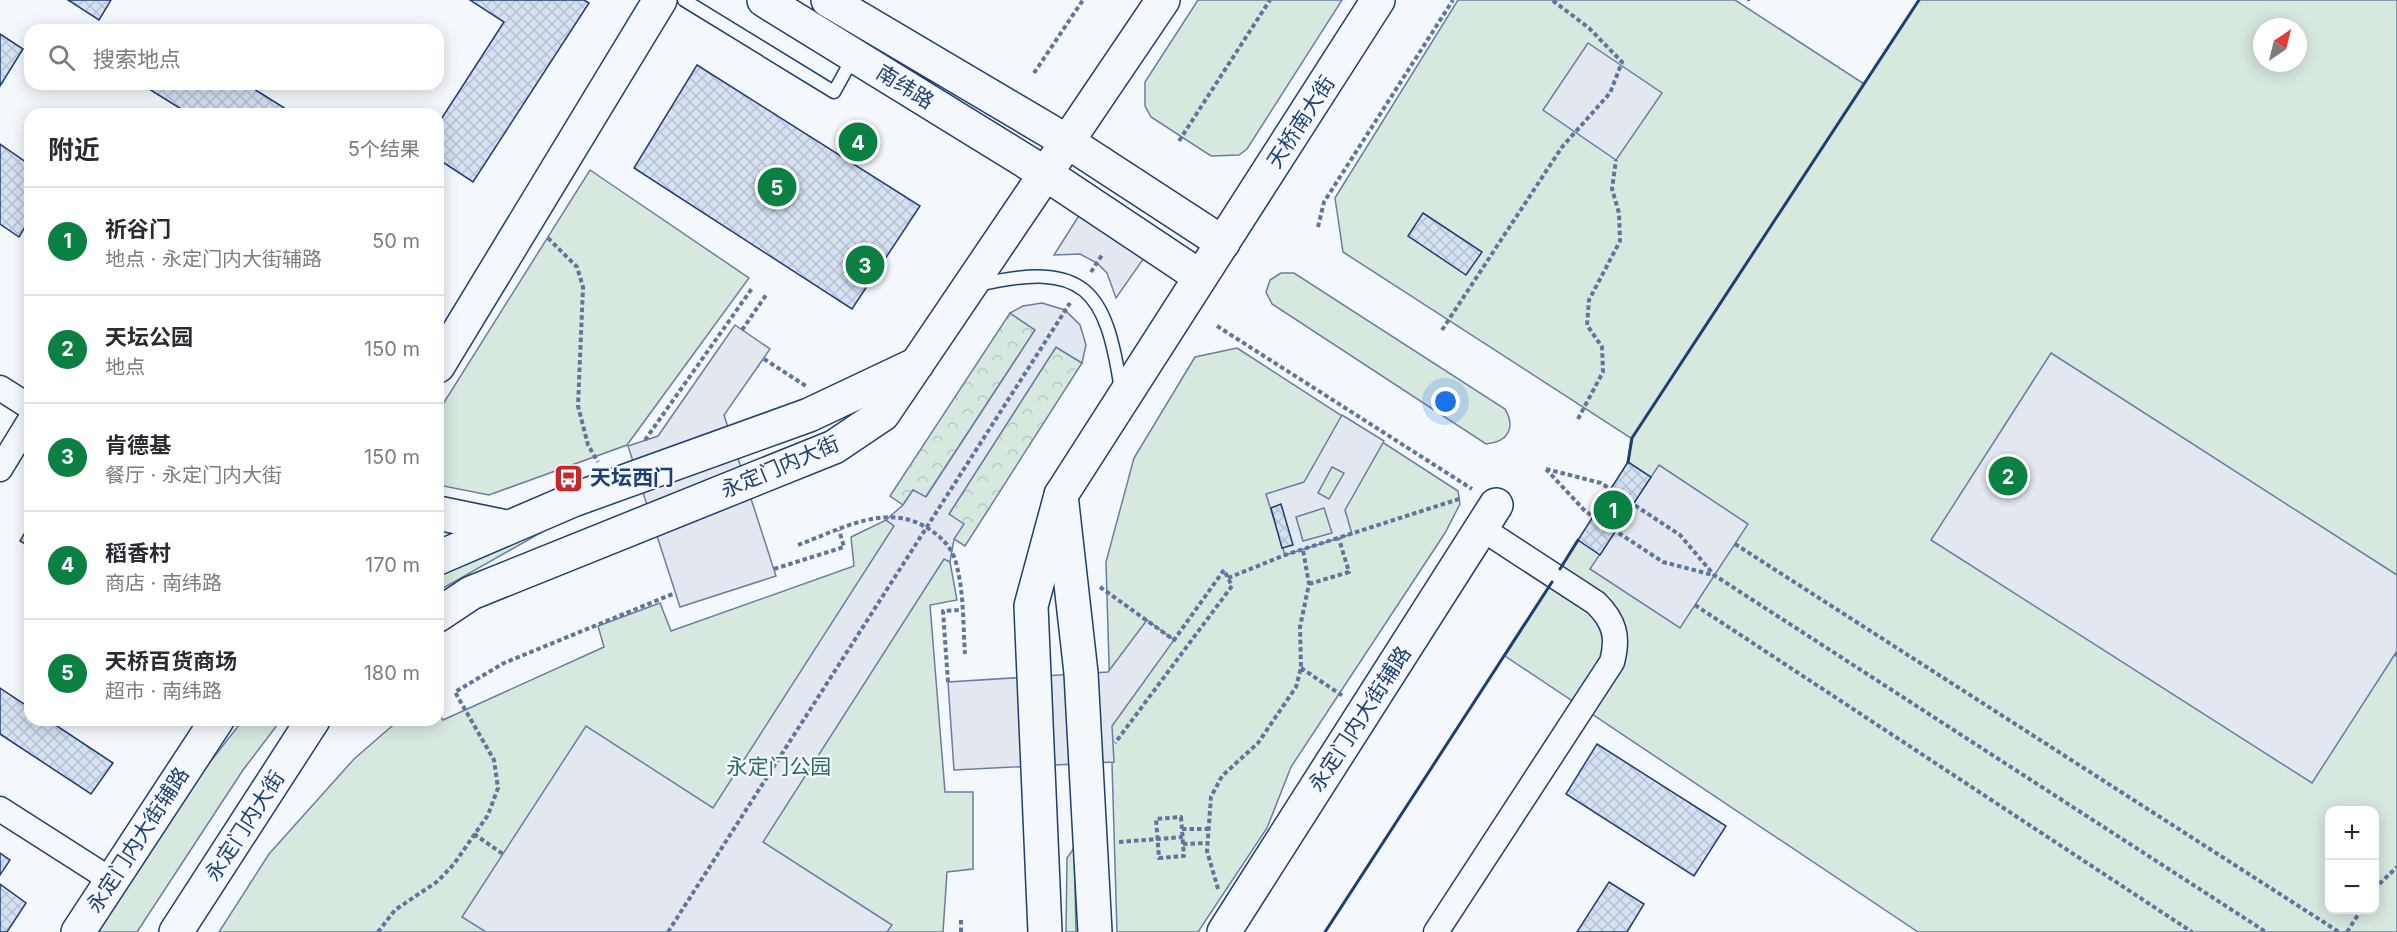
<!DOCTYPE html>
<html lang="zh">
<meta charset="utf-8">
<style>
:root{--surface:#fff;--page:#f7f7f7;--text:#2b2b33;--muted:#7c7c81;--line:#e1e1e2;--accent:#0b8043}
body{margin:0;font-family:Inter,"Noto Sans SC",sans-serif;background:var(--page);color:var(--text)}
.controls{position:absolute;right:18px;bottom:18px;display:grid;overflow:hidden;border-radius:12px;box-shadow:0 3px 15px #0003}
.controls button{width:54px;height:54px;display:grid;place-items:center;padding:0;border:0;border-bottom:2px solid var(--line);background:var(--surface);color:var(--text);font:30px sans-serif}
.compass{position:absolute;left:2253px;top:18px;width:54px;height:54px;border-radius:50%;background:var(--surface);box-shadow:0 3px 15px #0003;rotate:35deg}
.you{position:absolute;left:1446px;top:402px;width:21px;height:21px;margin:-15px;border:4px solid #fff;border-radius:50%;background:#1a73e8;box-shadow:0 0 0 9px #1a73e833}
.badge{display:grid;place-items:center;width:39px;height:39px;border-radius:50%;background:var(--accent);color:#fff;font-size:20px;font-weight:700}
.pin{position:absolute;translate:-50% -50%;border:3px solid #fff;box-shadow:0 2px 6px #0006}
.list{margin:0;padding:0;list-style:none}
h2{display:flex;justify-content:space-between;align-items:center;height:78px;margin:0;padding:0 24px;font-size:26px}
h2 small{font-size:20px;font-weight:400;color:var(--muted)}
.list li{display:grid;grid-template-columns:39px 1fr auto;gap:18px;align-items:center;box-sizing:border-box;height:108px;padding:0 24px;border-top:2px solid var(--line)}
.list b{display:block;font-size:22px;white-space:nowrap}
.list p{margin:0;font-size:20px;white-space:nowrap;color:var(--muted)}
.list em{font-size:20px;font-style:normal;color:var(--muted)}
.icon{flex:none;width:33px;height:33px;fill:none;stroke:currentColor;stroke-width:2;stroke-linecap:round;stroke-linejoin:round}
.map{position:relative;flex:none;width:2397px;height:932px;overflow:hidden}
.search{position:absolute;background:var(--surface);box-shadow:0 3px 15px #0003;left:24px;top:24px;width:420px;height:66px;display:flex;align-items:center;gap:15px;box-sizing:border-box;padding:0 21px;border-radius:18px;color:var(--muted);font-size:22px}
.panel{position:absolute;background:var(--surface);box-shadow:0 3px 15px #0003;left:24px;top:108px;width:420px;height:618px;border-radius:18px}
.map>svg:first-child{display:block}
</style>
<div class="map">
<svg width="2397" height="932" viewBox="0 0 2397 932">
<defs>
<pattern id="forest-crowns" width="20" height="18" patternUnits="userSpaceOnUse" patternTransform="scale(1.5)"><rect width="20" height="18" fill="#d7e8df"/><path d="M2 6a3 3 0 1 1 6 0M12 15a3 3 0 1 1 6 0" fill="none" stroke="#b8c8c3"/></pattern>
<pattern id="building-cross-hatch" width="8" height="8" patternUnits="userSpaceOnUse" patternTransform="scale(1.5)"><rect width="8" height="8" fill="#d5e0f0"/><path d="M0 0l8 8M0 8l8-8" fill="none" stroke="#b6c1d1"/></pattern>
</defs>
<rect width="100%" height="100%" fill="#f4f7fb"/>
<path fill="#d7e8df" stroke="#687fa3" stroke-width="1.5" fill-rule="evenodd" d="M1198,0H1342L1247,149L1239,155L1211,156L1151,117L1145,106V82Z
M1458,0H1735L1864,84L1919,0H2397V932H1918L1505,656L1628,462L1631,438L1343,252L1335,198ZM2262,27H2298V63H2262ZM2330,810H2374V910H2330Z
M590,170L749,278L627,445L489,495L438,485V412Z
M1281,273H1294L1505,409C1516,428 1508,442 1486,444L1272,304L1266,292L1270,280Z
M1237,348L1458,491L1460,504L1445,533L1291,767L1267,828L1198,932H1117L1106,562L1134,458L1195,357Z
M886,520L950,562L957,600L930,605L945,792H973V869L947,872L943,932H219L269,854L354,759L399,720H438V713L443,720L604,647L598,626L660,603L671,631L854,566L851,537Z
M549,528L438,591V574Z
M243,720H281L243,770L137,932H96L203,771Z
M1074,848L1076,932H1066L1067,858Z"/>
<path fill="url(#forest-crowns)" stroke="#687fa3" stroke-width="1.5" d="M1010,313L1035,330L925,498L913,490L903,505L890,496Z
M1056,347L1082,363L965,546L954,539L949,514Z"/>
<path fill="#e3e8f0" stroke="#687fa3" stroke-width="1.5" fill-rule="evenodd" d="M1588,43L1662,93L1616,160L1543,110Z
M1080,214L1144,258L1116,298L1107,273L1097,263L1080,254L1054,255Z
M1042,303L1065,310L1080,325L1086,345L1082,363L1056,347L949,514L964,524L954,539L950,562L944,559L763,842L892,925L887,932H486L462,917L586,726L713,808L894,526L886,520L903,505L913,490L926,497L1035,330L1010,313L1023,306Z
M735,325L770,349L724,415L776,576L680,607L628,446L658,436Z
M2051,353L2397,575V651L2312,783L1931,540Z
M1342,415L1384,441L1345,510L1352,534L1285,555L1266,494L1304,482ZM1332,467L1344,473L1329,499L1318,493ZM1324,508L1332,533L1303,541L1296,517Z
M1659,465L1748,524L1680,628L1590,569Z
M1147,620L1174,640L1112,726L1114,762L954,770L948,682L1108,672Z"/>
<path fill="url(#building-cross-hatch)" stroke="#1d3f73" stroke-width="1.5" d="M68,0H111L99,20Z
M470,0H584L589,3L473,182L438,159V124L504,22Z
M0,34L23,49L0,86Z
M697,65L920,206L852,309L634,168Z
M141,84H246L294,114H189Z
M0,144L30,165V219L19,237L0,224Z
M1423,213L1482,252L1466,275L1408,236Z
M1628,462L1651,477L1600,555L1578,540Z
M1281,504L1293,545L1282,548L1271,508Z
M30,524V547L20,541Z
M0,688L30,708V720H48L113,763L91,794L0,734Z
M1597,744L1726,826L1694,876L1566,794Z
M0,853L10,860L0,875Z
M1609,882L1644,904L1627,932H1577Z
M0,884L26,903L7,932H0Z"/>
<g fill="none" stroke-linecap="round" stroke-linejoin="round">
<defs>
<path id="lane" d="M684,0L834,92L854,56
M978,285C1085,260 1106,289 1121,390"/>
<path id="street" d="M0,388L30,407
M0,469L30,420
M0,809L111,880
M1436,932L1612,662C1619,636 1614,621 1596,603L1481,528"/>
<path id="secondary" d="M764,0L1046,174L1199,276
M828,0L1068,142L1223,243
M438,366L660,0
M1061,495L1081,673L1095,932
M438,513L506,527
M438,558L573,500L809,415L917,364
M78,932L217,720
M1224,932L1496,505"/>
<path id="primary" d="M438,615L471,593L834,447L883,414L1163,0
M176,932L313,720
M1045,932L1031,606L1061,495L1378,0"/>
</defs>
<use href="#lane" stroke="#1d3f73" stroke-width="15"/>
<use href="#street" stroke="#1d3f73" stroke-width="27"/>
<use href="#secondary" stroke="#1d3f73" stroke-width="36"/>
<use href="#primary" stroke="#1d3f73" stroke-width="36"/>
<path stroke="#5e769c" stroke-width="4" stroke-dasharray="4.5 3" stroke-linecap="butt" d="M1034,73L1083,0
M1179,141L1270,0
M1318,227L1324,202L1453,0
M548,238L577,267L583,287L578,406L588,445L598,462
M1091,272L1102,255
M1217,326L1472,489
M742,330L766,295
M1442,330L1562,147L1610,93L1622,62L1589,28L1552,0
M764,359L806,386
M1578,419L1603,372L1602,347L1587,325L1589,300L1620,241L1619,213L1612,189L1616,160
M645,440L753,287
M1546,469L1601,483L1680,535L1714,575L2266,932
M1546,469L1585,511L1663,562L1713,575
M1735,544L2339,932
M798,545C842,529 889,500 932,531C945,540 954,551 957,567C964,594 963,626 965,654
M774,569L844,547L839,530
M1228,578L1285,555L1459,499
M1309,584L1349,572L1339,539
M1100,587L1174,640L1224,570L1232,586L1115,743
M1695,605L2192,932
M2395,654L2397,655
M1301,668L1343,696
M948,682L943,611L961,610
M1181,817L1184,856L1159,858L1156,819Z
M1182,829H1208
M474,834L503,854
M1119,842L1183,837
M1183,844L1207,843
M1218,889L1207,851L1211,797L1222,776L1258,743L1296,687L1301,668L1300,627L1309,584L1303,550
M2374,889L2397,867
M378,932L395,910L438,881L454,864L488,815L498,788L494,760L455,692L504,663L675,593
M668,932L1070,303
M961,932V918
M2347,932L2361,910"/>
<use href="#lane" stroke="#f4f7fb" stroke-width="12"/>
<use href="#street" stroke="#f4f7fb" stroke-width="24"/>
<use href="#secondary" stroke="#f4f7fb" stroke-width="33"/>
<use href="#primary" stroke="#f4f7fb" stroke-width="33"/>
<path stroke="#1d3f73" stroke-width="1.5" stroke-dasharray="8 3" stroke-linecap="butt" d="M1747,0H1750"/>
<path stroke="#1d3f73" stroke-width="3" d="M1628,462L1632,438L1919,0
M1560,569L1578,540
M1325,932L1552,582"/>
</g>
<defs>
<symbol id="bus-square" viewBox="-11 -11 22 22"><rect x="-9" y="-9" width="18" height="18" rx="4" fill="#c62828" stroke="#f4f7fb"/><path d="M-5-6H5V4H4V6H2V4H-2V6H-4V4H-5ZM-3.5-4V0h7V-4ZM-3.5 1.2v1.5H-2V1.2ZM2 1.2v1.5H3.5V1.2Z" fill="#fff"/></symbol>
</defs>
<g fill-rule="evenodd">
<use href="#bus-square" x="552" y="462" width="33" height="33"/>
</g>
<g text-anchor="middle" stroke-width="4.5" stroke-linejoin="round" paint-order="stroke">
<g font-size="21" fill="#1d3f73" stroke="#f4f7fb">
<text transform="translate(905 87) rotate(32)" y="7">南纬路</text>
<text transform="translate(1301 122) rotate(-57)" y="7">天桥南大街</text>
<text transform="translate(780 467) rotate(-23)" y="7">永定门内大街</text>
<text transform="translate(1360 719) rotate(-57)" y="7">永定门内大街辅路</text>
<text transform="translate(245 826) rotate(-57)" y="7">永定门内大街</text>
<text transform="translate(138 840) rotate(-57)" y="7">永定门内大街辅路</text>
</g>
<g font-size="21" font-weight="bold" fill="#1d3f73" stroke="#f4f7fb" text-anchor="start">
<text x="590" y="485">天坛西门</text>
</g>
<g font-size="21" fill="#2c6c60" stroke="#f4f7fb">
<text x="779" y="774">永定门公园</text>
</g>
</g>
</svg>
<div class="controls">
<button>+</button>
<button>−</button>
</div>
<svg class="compass" viewBox="-18 -18 36 36"><path d="M0-13l5 13h-10z" fill="#e53935"/><path d="M0 13l5-13h-10z" fill="#7c7c81"/></svg>
<div class="you"></div>
<div class="pin badge" style="left:1613px;top:510px">1</div>
<div class="pin badge" style="left:2008px;top:476px">2</div>
<div class="pin badge" style="left:865px;top:265px">3</div>
<div class="pin badge" style="left:858px;top:142px">4</div>
<div class="pin badge" style="left:777px;top:187px">5</div>
<div class="search"><svg class="icon" aria-label="search" viewBox="0 0 24 24"><circle cx="10" cy="10" r="6"/><path d="M15 15l6 6"/></svg>搜索地点</div>
<section class="panel">
<h2>附近<small>5个结果</small></h2>
<ul class="list">
<li><span class="badge">1</span><div><b>祈谷门</b><p>地点 · 永定门内大街辅路</p></div><em>50 m</em></li>
<li><span class="badge">2</span><div><b>天坛公园</b><p>地点</p></div><em>150 m</em></li>
<li><span class="badge">3</span><div><b>肯德基</b><p>餐厅 · 永定门内大街</p></div><em>150 m</em></li>
<li><span class="badge">4</span><div><b>稻香村</b><p>商店 · 南纬路</p></div><em>170 m</em></li>
<li><span class="badge">5</span><div><b>天桥百货商场</b><p>超市 · 南纬路</p></div><em>180 m</em></li>
</ul>
</section>
</div>
